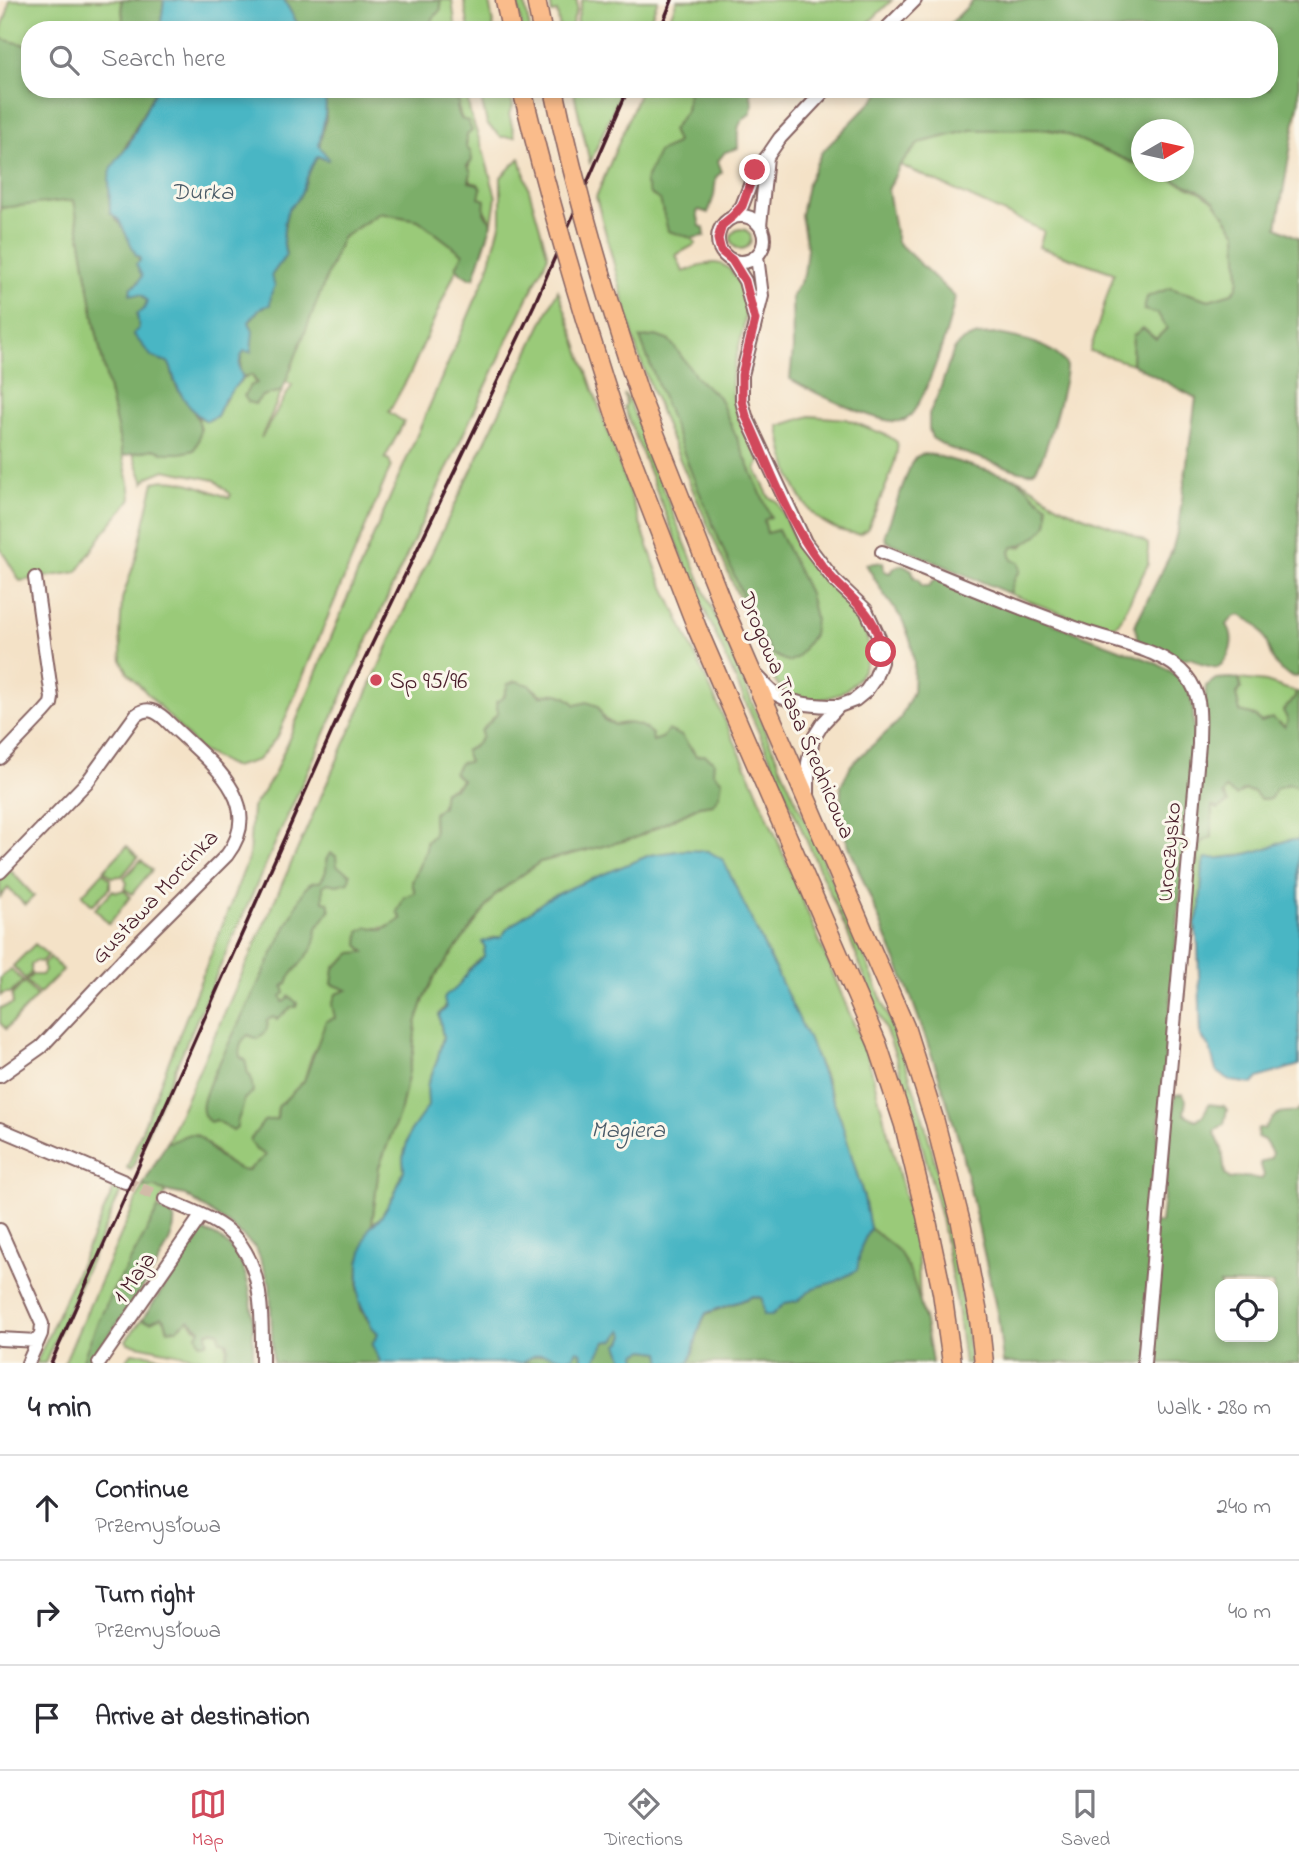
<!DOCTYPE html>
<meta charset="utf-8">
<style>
:root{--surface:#fff;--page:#f7f7f7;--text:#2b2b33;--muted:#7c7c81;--line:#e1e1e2;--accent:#d1495b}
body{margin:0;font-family:"Indie Flower",sans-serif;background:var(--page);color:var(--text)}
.controls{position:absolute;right:21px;bottom:21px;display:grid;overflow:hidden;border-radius:14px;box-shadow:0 4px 10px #0003}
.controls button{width:63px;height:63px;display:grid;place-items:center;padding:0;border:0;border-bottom:2px solid var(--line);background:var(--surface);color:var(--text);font:35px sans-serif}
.compass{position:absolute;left:1131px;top:119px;width:63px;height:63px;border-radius:50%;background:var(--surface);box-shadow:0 4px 10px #0003;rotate:81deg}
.stop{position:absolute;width:21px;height:21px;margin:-16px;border:5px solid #d1495b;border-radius:50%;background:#fff}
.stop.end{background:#d1495b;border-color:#fff;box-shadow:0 2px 7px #0008}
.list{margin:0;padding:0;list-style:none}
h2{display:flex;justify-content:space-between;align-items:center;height:91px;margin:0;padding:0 28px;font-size:30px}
h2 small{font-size:23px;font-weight:400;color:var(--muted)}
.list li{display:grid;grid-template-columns:46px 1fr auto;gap:21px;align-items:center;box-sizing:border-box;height:105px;padding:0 28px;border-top:2px solid var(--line)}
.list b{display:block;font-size:26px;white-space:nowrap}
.list p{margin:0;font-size:23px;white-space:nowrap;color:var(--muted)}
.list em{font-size:23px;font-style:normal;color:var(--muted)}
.icon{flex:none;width:38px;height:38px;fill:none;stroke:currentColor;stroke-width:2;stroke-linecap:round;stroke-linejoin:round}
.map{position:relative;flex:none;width:1299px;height:1363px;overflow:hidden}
.search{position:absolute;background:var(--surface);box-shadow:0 4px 10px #0003;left:21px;right:21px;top:21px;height:77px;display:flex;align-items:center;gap:18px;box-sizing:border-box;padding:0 24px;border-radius:28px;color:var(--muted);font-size:26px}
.sheet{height:406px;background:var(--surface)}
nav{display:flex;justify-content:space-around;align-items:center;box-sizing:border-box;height:98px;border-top:2px solid var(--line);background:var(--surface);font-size:19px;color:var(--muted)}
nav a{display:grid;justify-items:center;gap:4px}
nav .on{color:var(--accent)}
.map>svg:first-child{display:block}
</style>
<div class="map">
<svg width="1299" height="1363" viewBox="0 0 1299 1363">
<rect width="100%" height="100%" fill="#fbf7ec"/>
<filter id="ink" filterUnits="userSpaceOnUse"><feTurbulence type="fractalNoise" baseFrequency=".0143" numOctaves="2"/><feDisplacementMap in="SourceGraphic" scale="14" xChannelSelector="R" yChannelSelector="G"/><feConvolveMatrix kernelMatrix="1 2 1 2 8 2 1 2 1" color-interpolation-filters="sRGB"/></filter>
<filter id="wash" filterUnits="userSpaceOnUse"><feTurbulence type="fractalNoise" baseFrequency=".00686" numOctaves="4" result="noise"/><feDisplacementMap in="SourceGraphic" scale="28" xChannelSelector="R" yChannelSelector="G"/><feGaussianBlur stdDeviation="1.57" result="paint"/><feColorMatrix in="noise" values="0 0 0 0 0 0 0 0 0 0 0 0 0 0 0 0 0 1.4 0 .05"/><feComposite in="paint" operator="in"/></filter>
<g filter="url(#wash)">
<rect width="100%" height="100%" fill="#f4e2c7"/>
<path fill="#9aca79" stroke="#727452" stroke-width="2" d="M9,0H121L123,18L121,30H30V46L1,39C0,21 10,16 9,0Z
M440,0H452L456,30H431L430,21L440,9Z
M464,0H489L494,30H469Z
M517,0H524L530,30H522Z
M550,0H577V9L570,30H560L557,12L552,13Z
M582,0H658L646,30H575Z
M677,0H892L861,30H665Z
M452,89H466L470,113L483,150L496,197L492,223C479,200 463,182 471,153L466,147L467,135Z
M479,89H509L513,106L509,114L515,137H501L487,124Z
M573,89H622L590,163Z
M641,89H689L686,111L672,130L677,141L674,145L658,152L650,194L660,200L669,231L692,238L696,244L676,255L683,272C703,265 721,254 735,276C759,310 735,344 732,380C730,408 747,437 760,461L756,469L769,497L777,501C787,522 796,544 810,562C826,584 859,608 866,634C882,689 806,724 774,680L669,434L637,351L596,197Z
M1034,128L1061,132L1141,166L1142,172H1155L1206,194L1214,200L1237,233L1239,280L1236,289L1232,293L1209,300L1170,288L1158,314L1167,328L1156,339L1133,336L1132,364L1090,351L1114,273L1039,247L1044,231L900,165L919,143L971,130Z
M520,158L548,256C403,558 264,863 131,1170L127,1168L249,857L252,808L273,777L372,539L487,273L501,221V177Z
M74,199L96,330L130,488L131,499L104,532L77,572L20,581L0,548V208Z
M380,213L418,220L463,254L411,372L389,412L404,422L385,458L389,460L391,466L278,736L258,760L234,767L201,751L128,673L122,661L120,636L122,599L136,558L154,482C175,475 209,490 229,498L231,495L215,480L165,470L148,477L144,483L133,453L153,449L166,453L201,429L197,416L207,421L217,416C224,401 235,379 252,375L262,396L282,391L261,438L292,385L285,381L342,238Z
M731 239a10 10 0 1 1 20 0a10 10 0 1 1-20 0Z
M558,290L658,574L755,786L868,1058L917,1242L920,1303L907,1266L890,1246L870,1228L864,1198L841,1120L823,1073L723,860L685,850L650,855L547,899L508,928L501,937L492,938L485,947L484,956L469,969L466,978L439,1015L443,1037L437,1061L427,1086L429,1106L410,1132L403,1158L404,1170L394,1195L381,1217L372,1224L379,1167L401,1109L413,1052L416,1023L424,999L434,978L496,894L540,862L635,838L700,806L713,804V772L696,756L692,748L662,738L653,741C650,725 629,721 615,725L604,719L597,706C586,702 586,705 575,705C558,704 541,696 529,685L508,684L498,713L481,731L482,737C468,756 470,785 444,791L442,806L433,814L434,834L426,843V850L412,882L415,893C404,917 398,932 368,927L366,953L336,1018L312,1055L304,1081L278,1107C277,1124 264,1183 237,1169C226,1163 216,1152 207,1144C202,1139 193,1137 187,1135L175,1142H167L401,617Z
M624,394L629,400C669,507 713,613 759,718C813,840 872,961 914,1089C942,1177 961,1271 970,1363H964L956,1299L941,1218L920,1137L895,1054L847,932L692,581L624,407L626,404Z
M810,416L846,419L888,436L897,442C901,458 875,510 868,528L860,534C802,530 786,475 779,426Z
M1017,479C1033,485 1043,497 1058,505C1087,521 1121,525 1148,544V564L1120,621L1115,626L1097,627L1010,594L1015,577L1020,571L1012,560L1010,551L1013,547H1021L1044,529L1047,505C1034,498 1028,487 1017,479Z
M1239,679L1266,682L1296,692L1286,728L1279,722H1261L1240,712L1236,694L1241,688Z
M1289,784L1299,787V840C1286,840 1278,846 1267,849C1248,854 1225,859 1205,859L1203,864L1200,907L1187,955L1192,883L1202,842L1212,837V806L1223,794L1226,788L1254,792Z
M127,846L138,857L122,876L112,877L104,870Z
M141,860L152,870L132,894L125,889L127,883L124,878Z
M10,870L34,896L25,905L8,888L0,897V880Z
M103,872L110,879V888L92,905L82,895Z
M113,890L117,892L124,890L130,897L109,924L95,909Z
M35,944L48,955L41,962L35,961L31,965V973L25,979L13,966Z
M50,957L63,970L39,994L26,981L32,975H42L45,971L43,964Z
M11,969L23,981L11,993H4L0,996V978Z
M24,982L37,996L6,1029L0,1023V1008L13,1004L12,995Z
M115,1186L122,1189L45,1363H36Z
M142,1187H156L166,1192L132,1262L112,1291L82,1363H64Z
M161,1316L165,1320L167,1328L176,1329L189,1320L194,1327L207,1333L210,1330L219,1332C229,1347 229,1346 222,1363H200L199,1358L128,1343L126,1340L142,1320L157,1319Z
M132,1353H143L185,1363H124Z"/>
<path fill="#7bae69" stroke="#62664a" stroke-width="2" fill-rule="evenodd" d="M121,0H164L160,30H121L123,18Z
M284,0H440L441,9L431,21L430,30H301Z
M974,0H1299V99L1277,227L1299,238V676L1294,677C1267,669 1273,647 1259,628C1256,622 1246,619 1240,615L1233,617L1227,625C1236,638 1231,659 1217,668L1201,664L1191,658L1177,659L1146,646L1138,641L1135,625L1172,551L1178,528L1196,398L1132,364L1133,336L1143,328L1156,339L1167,328L1158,314L1144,310L1147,297L1170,288L1209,300L1232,293L1236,289L1239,280L1237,233L1214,201L1198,190L1155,172H1184V130H1142L1141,166L1061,132L1047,129L971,130L919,143L900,165L888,190L897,242L955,297C951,320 925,409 905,420C886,429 809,390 790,379L793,349L792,296L804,275L807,248L801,215L807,185L821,153L884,89H1269V30H944Z
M0,36L1,39L30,46V89H156L109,178L110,212C122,223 144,260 142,276C141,281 135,285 131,288L130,294L142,295L147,301L145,308L137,314L139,328L152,357L168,362C173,369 172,376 175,383C186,409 212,418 194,450L181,453H166L153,449L123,456L96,330L74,200L0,208Z
M324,89H452L453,99L459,102L457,108L461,119L468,121L472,131L467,135L466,146L471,153L472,161L467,166L471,172L469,182L478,184L481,189L479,198L485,200L484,213L492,223L474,278H469L461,273L456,267L463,254L418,220L379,213L342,238L282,391L262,396L255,404L248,402L244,396L250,386L257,383L252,375L243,377L240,372L241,356L253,331L249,322L260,308L265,307L271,276L286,255C283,244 283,222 288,210C291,205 297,202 299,197C306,184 309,168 318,156L326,160L319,146L326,119Z
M689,89H753L750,93L753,104L750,114C735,123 738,132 738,148L725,152L718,161L722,172L716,177L714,196L708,213L699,210L697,212L700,226L704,228L705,236L692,238L668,231L660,200L650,194L645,182L658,152L674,145L677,141L672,130L686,111Z
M997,334C1020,338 1052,344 1066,364C1067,379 1045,461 1035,470C1030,474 1024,472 1019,471L949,448L932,438L929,429V414L938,395L954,349L963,340L978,335Z
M656,336L670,341L699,380L719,397L771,517L764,520L767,533L778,530L809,593L815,618L813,635L797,658L788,662L772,654L753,621L693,477L640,338Z
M922,454L934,455L1017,479C1028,487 1034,498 1047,505C1048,513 1050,522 1044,529C1039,535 1021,547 1013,547L1010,551L1012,560L1019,562L1020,571L1015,577L1010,594L886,541L885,534L911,464L916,457Z
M883,562L884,571L890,573L895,567L904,565L912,570L914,577L919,580L922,586H929L933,581L937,579L1151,661C1199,681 1193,704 1194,749L1150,1223H1161L1175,1095L1183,1094L1186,1100L1184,1114L1196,1120L1203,1115L1209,1104L1224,1106L1227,1110L1224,1124L1214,1131L1222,1149L1225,1174L1230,1179L1244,1177L1262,1179L1264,1175L1260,1163L1271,1158L1272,1153L1264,1140L1257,1137L1258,1129H1264C1275,1114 1277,1111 1296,1112L1299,1109V1363H1003L998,1317L960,1144L937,1070L911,997L840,824L841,786L851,765L899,721L913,692L914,663L911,642L902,619L883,593L866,564ZM1220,1284H1273V1337H1220Z
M1230,678L1239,679L1241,688L1236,695L1240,712L1255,716L1261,722L1272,718L1285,727L1288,720L1283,711L1295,697L1296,692H1299V787L1289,784L1277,788L1270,799H1260L1254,792L1244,790L1236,796L1226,789L1223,794L1228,803L1218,809L1212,806V837L1202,842L1192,883L1206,686L1216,679Z
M516,681L529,685L541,696C555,691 565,694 576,705L587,702L598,706L604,720L615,725C629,721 641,723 652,734L653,741L662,738L668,730L682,736L696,756L705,755L714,761L713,772L722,781L720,793L713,804L699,806L635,838L540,862L496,894L434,978L424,999L416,1023L413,1052L401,1109L379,1167L372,1224L359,1263L358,1289L361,1309L372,1327L378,1333L372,1345L381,1363H273L270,1284L256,1248L231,1226L185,1195L160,1190L155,1187H142L167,1142C177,1142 184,1133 193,1134C203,1136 207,1146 214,1152C223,1160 236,1170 247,1171L266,1155L256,1150L250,1140L264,1121L277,1119L278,1107L304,1081L326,1021L335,1018L332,1005L336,994L347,990L332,984L334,968L352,953L365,952L358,945L359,932L368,927L383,930L402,919L397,912L404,897L415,893L412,882L426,850V843L434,834L433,814L442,806L444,791L455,788L462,780L454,773L460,763L469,762L465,751L476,745L482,737L481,731L498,713L496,702L504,697L508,684Z
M330,853L336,856L337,866L350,874L349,882L337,885L328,883L323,886V901L328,902L330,910L317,928L313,948L289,978L287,984L283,986L285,993L281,996L283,1002L286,1001L289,996L297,1003L296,1007H292L277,1019L273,1017L267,1020C269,1030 265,1033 257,1039L248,1035C240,1041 238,1048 240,1057L245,1060L248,1074L251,1077L253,1092L244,1099C244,1110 236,1119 237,1127L233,1130L216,1120L210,1122C196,1112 205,1096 210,1082L304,890C309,884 312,881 320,882C326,875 327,869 326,860Z
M158,1209L171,1215L174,1219C179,1247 107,1337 88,1363H82C99,1308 133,1260 158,1209Z
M870,1228C876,1233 896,1247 899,1252C917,1276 928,1333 932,1363H689C697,1345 695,1333 706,1314L754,1296L762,1298L764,1315H771L785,1303L797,1301L814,1288L837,1281L861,1247Z
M199,1230C258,1243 253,1316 253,1363H222L228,1348V1343L220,1340L219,1332L213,1330L207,1333L208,1342L200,1343L197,1335L200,1330L189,1320L176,1329L168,1330L165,1320L161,1317L151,1322L142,1320L189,1250Z
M622,1330L625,1335L622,1342L618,1344L625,1363H590C600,1358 598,1352 603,1345C608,1339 617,1336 622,1330Z
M576,1349L581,1352L583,1363H522L529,1358L548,1352L552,1355Z
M645,1350L660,1352L662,1363H637L636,1354Z"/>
<path fill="#49b6c4" stroke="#4a6a78" stroke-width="2" d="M164,0H284L301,30H160Z
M156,89H324C329,112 322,125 319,146L329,159L327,160L318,156C308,168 306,184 299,197C297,202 291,205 288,210C283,222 282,243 286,255L271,276L275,286L271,294L270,305L260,308L249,322L253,331L251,352L244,351C239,359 237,369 243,377L224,400L217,416L207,421C194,415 182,398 176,384C173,377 173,369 168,362L152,357L133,334L139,328L137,314L145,308L147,301L142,295L130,294L131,288L138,283L142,276L136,264L140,261V257L136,255L119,220L110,212L109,178L112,167L129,144Z
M1288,840H1299V1065L1258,1078L1253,1084L1231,1081L1216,1071L1210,1049L1201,1036L1198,945L1195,925L1200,907L1203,864L1206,858C1231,860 1265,850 1288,840Z
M685,850L708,851L723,860L808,1038L841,1120L864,1198L870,1228L861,1247L857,1270L837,1281L814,1288L797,1301L785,1303L772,1315H764L762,1298L754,1296L706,1313C695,1333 697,1344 689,1363H662L660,1352L645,1350L636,1354L637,1363H625L618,1344L622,1342L625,1335L622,1330L615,1340L605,1342L594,1362L583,1363L581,1352L577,1350L573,1357C552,1363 549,1343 522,1363H381L372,1345L378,1333L372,1327L359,1301V1263L368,1230L381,1217L394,1195L404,1170L403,1158L410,1132L428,1106L427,1086L437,1061L443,1037L439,1015L446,1008L444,999L447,994C459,990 463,977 471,968C475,964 480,960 484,956L485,947L482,942L501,937L508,928L547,899L570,888L650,855Z"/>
</g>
<g filter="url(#ink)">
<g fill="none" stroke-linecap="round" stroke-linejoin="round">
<path stroke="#d2bba8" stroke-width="12" stroke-dasharray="12 6" stroke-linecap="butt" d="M125,1182L165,1199"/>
<defs>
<path id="street" d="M885,30L915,0
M718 239a23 23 0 1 1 46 0a23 23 0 1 1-46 0Z
M733,216L742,206L756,170L767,157L780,138L826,89
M760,226L767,157
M757,256L762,296L742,375V401L746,416L805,542L834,580L866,610L880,640L881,662L875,678L866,691L855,700L839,706L823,723L813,739L808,763V796
M732,260L745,281L755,320
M882,552C948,578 1014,607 1081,630C1113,642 1164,649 1187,677C1203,696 1199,721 1199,744L1144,1363
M755,674C762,680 769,690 776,694C795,705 818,706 839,706
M0,758L44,712L51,704L52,698L35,578
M0,872L88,781L136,715C147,707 155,710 165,719C200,755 270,799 227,855L132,950L41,1047L0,1076
M0,1129L125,1182
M165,1199C185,1208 211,1217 228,1231C265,1262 262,1319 262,1363
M0,1230L42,1324L41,1334L28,1363
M0,1339L38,1341
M99,1363L201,1216"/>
<path id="primary" d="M505,0L511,30
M536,0L542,30
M640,396L726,613L905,1027L935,1122L961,1223L979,1319L984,1363
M618,424L697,628L877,1043L904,1125L926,1216L942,1292L952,1363"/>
</defs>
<use href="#street" stroke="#866362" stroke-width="16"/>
<use href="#primary" stroke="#866362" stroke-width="21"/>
<use href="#street" stroke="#fff" stroke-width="12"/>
<use href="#primary" stroke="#fabc8b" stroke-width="18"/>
<path stroke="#4a1f2b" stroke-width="3.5" d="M660,30L672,0
M51,1363L353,684L534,305L628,89"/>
<defs>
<path id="primary-bridge" d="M522,89C549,203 582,313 618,424
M554,89C576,195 606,294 640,396"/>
</defs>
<use href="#primary-bridge" stroke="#866362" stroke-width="21" stroke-linecap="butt"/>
<use href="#primary-bridge" stroke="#fabc8b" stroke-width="18"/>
</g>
</g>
<g fill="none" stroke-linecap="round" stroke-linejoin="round" filter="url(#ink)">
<path stroke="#d1495b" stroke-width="9" d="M755,170L742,206L733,216L722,225L718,239L721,251L732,260L745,281L755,320L742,375V401L746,416C772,472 791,532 832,578C854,602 879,616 881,652"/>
</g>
<circle fill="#d1495b" stroke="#fbf7ec" stroke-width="2.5" cx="376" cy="680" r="7"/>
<g text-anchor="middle" stroke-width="6" stroke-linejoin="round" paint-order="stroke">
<g font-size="23" fill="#4a1f2b" stroke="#fbf7ec" text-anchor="start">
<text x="390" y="688">Sp 95/96</text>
</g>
<g font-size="23" fill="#4a1f2b" stroke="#fbf7ec">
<text transform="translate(798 715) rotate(67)" y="8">Drogowa Trasa Średnicowa</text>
<text transform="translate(1168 852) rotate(-85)" y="8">Uroczysko</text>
<text transform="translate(154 896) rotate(-47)" y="8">Gustawa Morcinka</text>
<text transform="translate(133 1277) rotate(-55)" y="8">1 Maja</text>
</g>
<g font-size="24" font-style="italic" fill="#4a5b68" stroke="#fbf7ec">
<text x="202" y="199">Durka</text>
<text x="628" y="1137">Magiera</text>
</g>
</g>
</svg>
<div class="controls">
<button><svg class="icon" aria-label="locate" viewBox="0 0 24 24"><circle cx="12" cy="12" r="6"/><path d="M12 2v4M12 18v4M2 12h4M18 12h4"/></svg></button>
</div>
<svg class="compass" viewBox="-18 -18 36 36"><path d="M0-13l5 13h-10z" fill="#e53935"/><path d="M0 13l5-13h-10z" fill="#7c7c81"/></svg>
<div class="stop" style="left:881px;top:652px"></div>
<div class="stop end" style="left:755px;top:170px"></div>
<div class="search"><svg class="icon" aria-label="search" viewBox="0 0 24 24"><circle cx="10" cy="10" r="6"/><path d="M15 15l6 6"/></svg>Search here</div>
</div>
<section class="sheet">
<h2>4 min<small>Walk · 280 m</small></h2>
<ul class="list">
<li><svg class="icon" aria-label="ahead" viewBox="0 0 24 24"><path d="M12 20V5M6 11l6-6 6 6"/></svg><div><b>Continue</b><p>Przemysłowa</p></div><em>240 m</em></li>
<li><svg class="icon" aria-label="right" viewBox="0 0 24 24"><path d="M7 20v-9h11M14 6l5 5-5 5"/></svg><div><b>Turn right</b><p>Przemysłowa</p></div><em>40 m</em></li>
<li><svg class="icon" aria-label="arrive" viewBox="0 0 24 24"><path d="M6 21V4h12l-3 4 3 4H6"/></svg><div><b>Arrive at destination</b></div></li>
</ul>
</section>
<nav>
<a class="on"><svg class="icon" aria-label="map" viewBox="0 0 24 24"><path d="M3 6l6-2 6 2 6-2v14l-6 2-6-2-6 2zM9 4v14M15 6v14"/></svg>Map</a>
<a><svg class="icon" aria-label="directions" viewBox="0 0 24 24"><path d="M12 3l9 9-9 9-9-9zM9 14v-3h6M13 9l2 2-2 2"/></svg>Directions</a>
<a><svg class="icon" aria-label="saved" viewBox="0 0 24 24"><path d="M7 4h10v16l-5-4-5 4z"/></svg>Saved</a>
</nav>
